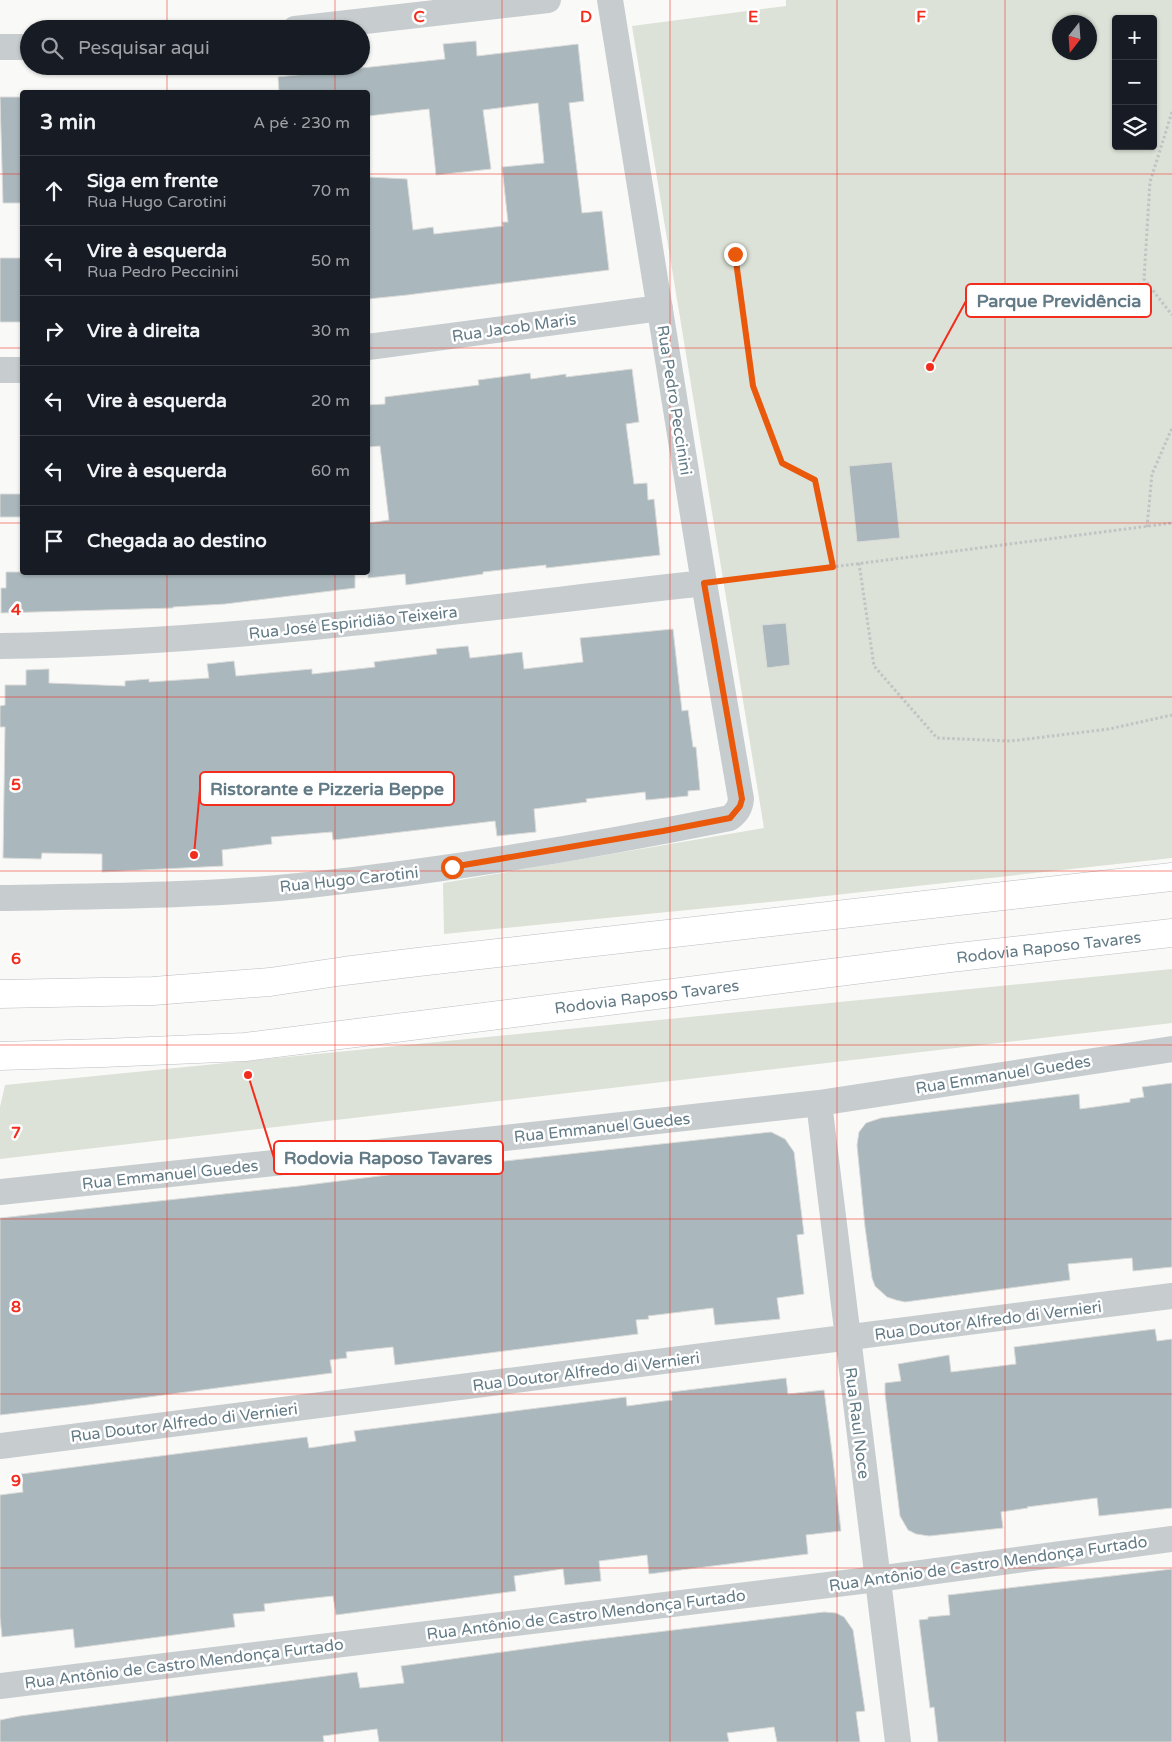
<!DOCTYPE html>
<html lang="pt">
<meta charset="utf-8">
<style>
:root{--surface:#171b24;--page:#242831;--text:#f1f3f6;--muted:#9ea1a6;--line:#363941}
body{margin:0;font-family:"Varela Round",sans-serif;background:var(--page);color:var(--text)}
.controls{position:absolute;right:15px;top:15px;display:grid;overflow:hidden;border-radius:5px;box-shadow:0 1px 4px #0004}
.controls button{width:45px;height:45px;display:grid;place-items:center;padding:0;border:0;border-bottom:1px solid var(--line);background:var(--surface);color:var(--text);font:25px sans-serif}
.compass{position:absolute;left:1052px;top:15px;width:45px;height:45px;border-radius:50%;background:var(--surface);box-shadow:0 1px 4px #0004;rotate:197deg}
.stop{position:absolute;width:15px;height:15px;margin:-11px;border:4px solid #ea580c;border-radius:50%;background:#fff}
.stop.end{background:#ea580c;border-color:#fff;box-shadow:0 1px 5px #0008}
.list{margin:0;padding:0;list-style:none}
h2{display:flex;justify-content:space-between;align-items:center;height:65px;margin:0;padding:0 20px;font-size:21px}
h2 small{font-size:16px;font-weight:400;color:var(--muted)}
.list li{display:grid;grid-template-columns:32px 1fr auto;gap:15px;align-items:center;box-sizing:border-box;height:70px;padding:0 20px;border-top:1px solid var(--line)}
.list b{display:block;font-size:19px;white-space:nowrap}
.list p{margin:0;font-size:16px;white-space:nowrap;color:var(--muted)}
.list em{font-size:16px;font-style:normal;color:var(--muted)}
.icon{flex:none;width:28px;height:28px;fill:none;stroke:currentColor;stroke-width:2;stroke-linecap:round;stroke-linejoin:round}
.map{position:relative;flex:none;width:1172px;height:1742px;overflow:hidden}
.search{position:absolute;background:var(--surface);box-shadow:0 1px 4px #0004;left:20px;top:20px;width:350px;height:55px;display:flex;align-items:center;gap:12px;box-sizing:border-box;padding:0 18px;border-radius:28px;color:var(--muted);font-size:19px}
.panel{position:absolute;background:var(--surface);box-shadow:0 1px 4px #0004;left:20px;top:90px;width:350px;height:485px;border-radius:5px}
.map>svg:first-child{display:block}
</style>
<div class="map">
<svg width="1172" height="1742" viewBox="0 0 1172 1742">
<rect width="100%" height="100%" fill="#f9f9f7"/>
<path fill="#dce2d7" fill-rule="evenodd" d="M786,0H1172V858L780,901L444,934L443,883L764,828L632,26L786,6ZM1116,19H1153V146H1116ZM1060,22H1090V52H1060Z
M1172,969V1023L0,1159V1107L5,1085Z"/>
<path fill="#aab7bc" stroke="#dbdbd9" d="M476,41L477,56L578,44L584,101L569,103L582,213L602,211L609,270L407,295L368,299V177L407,179L413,230L433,227L434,234L503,226L502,222H508L502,167L544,163L538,103L483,110L491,169L436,175L429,109L368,116V92H279L278,77L445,59L443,44Z
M0,97H22V203H3Z
M0,258H22V322H0Z
M632,369L639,422L626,424L634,484L647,483L648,500L654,499L660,555L546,568V565L483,572V574L406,585L405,574L368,578V523L389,520L380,446L368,447V405L385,404V397L479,385L478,380L530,373L531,379L566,374V377Z
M892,462L900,538L857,542L849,466Z
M0,494H22V517H0Z
M6,572H355V588L225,604L173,607V608L1,613V588H6Z
M786,623L790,665L767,668L762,625Z
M673,629L682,711L688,710L693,747H696L700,790L688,791V796L646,800L645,792L586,799L587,802L534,809L536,832L497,836L495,821L333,840L332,832L271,837L272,844L222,850L223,866L102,872V854L42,853L41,859L3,858L5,727H0V706L5,705V685H26V670L49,669V683L125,686V681L149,679V682L209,678L207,664L234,661L236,676L312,669V674L375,667L374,662L437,654L436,649L468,646L470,658L522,652L524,669L583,662L580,638Z
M1172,1083V1267L1133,1271L1132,1258L1068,1264L1070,1280L905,1302L896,1300L887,1297L875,1286L872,1278L865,1227L857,1145L859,1132L866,1123L881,1118L1079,1094L1080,1109L1130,1102V1099L1144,1097L1142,1087Z
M771,1132L785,1139L794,1152L804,1234L797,1235L804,1294L777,1298L780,1319L715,1325L713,1308L648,1316L649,1319L636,1320L638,1334L395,1365L393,1347L346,1352L347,1358L330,1360L332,1373L87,1405L0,1415V1218L299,1186L468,1165Z
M1155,1329L1157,1341L1172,1339V1508L1099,1516L1097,1498L1027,1507L1028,1508L1001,1512L1003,1528L929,1536L916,1534L908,1530L900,1516L885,1394V1383L901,1381L898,1364L949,1355L951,1372L1016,1364L1014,1347Z
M786,1378L788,1394L824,1390L833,1460L841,1531L806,1535L808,1554L649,1574L647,1555L599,1561L601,1581L565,1585L563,1569L514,1576L516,1591L336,1615L333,1596L296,1600L264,1604L265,1611L233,1614L235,1627L75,1648L73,1629L2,1637L0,1617V1495L23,1492L21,1474L307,1437L309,1448L356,1441L354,1431L626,1397L627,1406L672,1400L671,1392Z
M1172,1569V1742H938L934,1707L930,1708L919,1620L928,1619V1617L950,1615L948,1595Z
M824,1612L836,1613L844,1617L853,1630L865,1711L856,1712L860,1742H777L774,1727L727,1733L729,1742H379L377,1729L323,1736L324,1742H0V1720L20,1716L357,1672L360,1688L404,1683L401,1666L582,1641Z"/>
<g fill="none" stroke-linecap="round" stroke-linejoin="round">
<defs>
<g id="motorway">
<path d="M0,994L153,991L270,982L344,971L418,962L1172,877"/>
<path id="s1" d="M0,1056L103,1053L245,1047L950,958L1172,933"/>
</g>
</defs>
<use href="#motorway" stroke="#b9bec1" stroke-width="29"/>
<path stroke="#c0c4c5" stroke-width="3" stroke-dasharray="2.5 2.5" stroke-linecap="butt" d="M1172,112L1150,182L1144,279L1172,315
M735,253L753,386L782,463L815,480L833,567
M1147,527L1152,474L1172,428
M859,563L874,666L937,738L1011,741L1109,729L1172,715
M732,580L1172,523"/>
<path stroke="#c7cccf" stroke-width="26" d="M295,29L548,0
M0,47H29
M368,347L660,308
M0,370H22
M0,646C236,643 470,609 704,583
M0,898C103,896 207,896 309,885C450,870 591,846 730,818C737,812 740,808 741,799L704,583L610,0
M819,1103L898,1742
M0,1192L378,1152L819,1103L1172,1049
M0,1446L1172,1296
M0,1686L877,1579L1172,1539"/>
<use href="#motorway" stroke="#fff" stroke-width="28"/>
</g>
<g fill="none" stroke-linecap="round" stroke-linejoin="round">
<path stroke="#ea580c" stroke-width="6" d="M452,867L663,831L730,818L740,806L742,799L704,583L833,567L815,480L782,463L753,386L735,254"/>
</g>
<path fill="none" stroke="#f32d1d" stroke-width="1" stroke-opacity="0.55" d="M167,0V29M335,0V29M502,0V1742M670,0V1742M837,0V1742M1005,0V1742M167,66V92M335,66V92M0,174H22M368,174H1172M0,348H22M368,348H1172M0,523H22M368,523H1172M167,572V1742M335,572V1742M0,697H1172M0,871H1172M0,1045H1172M0,1219H1172M0,1394H1172M0,1568H1172"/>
<g text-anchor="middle" stroke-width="5" stroke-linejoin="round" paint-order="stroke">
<g font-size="16" fill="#627a85" stroke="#fff">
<text transform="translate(514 327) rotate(-8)" y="6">Rua Jacob Maris</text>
<text transform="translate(675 400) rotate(81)" y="6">Rua Pedro Peccinini</text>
<text transform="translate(353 622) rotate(-6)" y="6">Rua José Espiridião Teixeira</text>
<text transform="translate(349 879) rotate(-6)" y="6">Rua Hugo Carotini</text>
<text dy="6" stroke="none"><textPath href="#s1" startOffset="1055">Rodovia Raposo Tavares</textPath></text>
<text dy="6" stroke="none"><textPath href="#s1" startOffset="650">Rodovia Raposo Tavares</textPath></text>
<text transform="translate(1003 1074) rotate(-9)" y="6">Rua Emmanuel Guedes</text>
<text transform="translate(602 1127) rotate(-6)" y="6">Rua Emmanuel Guedes</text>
<text transform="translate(170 1174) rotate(-6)" y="6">Rua Emmanuel Guedes</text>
<text transform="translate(988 1320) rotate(-7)" y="6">Rua Doutor Alfredo di Vernieri</text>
<text transform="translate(586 1371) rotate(-7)" y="6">Rua Doutor Alfredo di Vernieri</text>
<text transform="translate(184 1422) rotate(-7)" y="6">Rua Doutor Alfredo di Vernieri</text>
<text transform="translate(858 1423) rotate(83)" y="6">Rua Raul Noce</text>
<text transform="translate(988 1563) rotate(-8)" y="6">Rua Antônio de Castro Mendonça Furtado</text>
<text transform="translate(586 1614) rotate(-7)" y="6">Rua Antônio de Castro Mendonça Furtado</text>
<text transform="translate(184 1663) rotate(-7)" y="6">Rua Antônio de Castro Mendonça Furtado</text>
</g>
</g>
<g font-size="16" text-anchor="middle" font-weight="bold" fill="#f32d1d" stroke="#fff" stroke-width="5" stroke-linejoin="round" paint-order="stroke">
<text x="419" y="22">C</text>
<text x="586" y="22">D</text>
<text x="753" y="22">E</text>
<text x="921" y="22">F</text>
<text x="16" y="615">4</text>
<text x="16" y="790">5</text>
<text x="16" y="964">6</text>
<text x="16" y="1138">7</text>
<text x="16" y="1312">8</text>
<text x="16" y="1486">9</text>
</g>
<path fill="none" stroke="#f32d1d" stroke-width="2" d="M930 367L966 301M194 855L200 789M248 1075L274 1158"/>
<g fill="#f32d1d" stroke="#fff" stroke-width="2">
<circle cx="930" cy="367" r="5"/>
<circle cx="194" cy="855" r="5"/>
<circle cx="248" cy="1075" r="5"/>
</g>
<g fill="#fff" stroke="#f32d1d" stroke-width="2">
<rect x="966" y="284" width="185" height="33" rx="5"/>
<rect x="200" y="772" width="254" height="33" rx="5"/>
<rect x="274" y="1141" width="229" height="33" rx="5"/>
</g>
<g font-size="18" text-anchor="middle" font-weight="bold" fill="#627a85">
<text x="1059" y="307">Parque Previdência</text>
<text x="327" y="795">Ristorante e Pizzeria Beppe</text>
<text x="388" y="1164">Rodovia Raposo Tavares</text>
</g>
</svg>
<div class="controls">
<button>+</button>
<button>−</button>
<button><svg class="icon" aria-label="layers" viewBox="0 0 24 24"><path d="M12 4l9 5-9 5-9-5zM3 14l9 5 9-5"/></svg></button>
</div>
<svg class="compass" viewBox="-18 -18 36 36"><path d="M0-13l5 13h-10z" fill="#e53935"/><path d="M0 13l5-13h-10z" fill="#9ea1a6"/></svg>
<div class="stop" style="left:452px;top:867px"></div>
<div class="stop end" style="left:735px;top:254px"></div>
<div class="search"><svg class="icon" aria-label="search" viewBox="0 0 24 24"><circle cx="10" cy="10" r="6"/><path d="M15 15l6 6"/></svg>Pesquisar aqui</div>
<section class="panel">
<h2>3 min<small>A pé · 230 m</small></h2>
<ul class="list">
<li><svg class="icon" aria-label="ahead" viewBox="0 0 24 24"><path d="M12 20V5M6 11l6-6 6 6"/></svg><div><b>Siga em frente</b><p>Rua Hugo Carotini</p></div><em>70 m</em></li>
<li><svg class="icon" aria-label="left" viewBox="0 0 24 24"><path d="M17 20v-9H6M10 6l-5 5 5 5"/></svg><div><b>Vire à esquerda</b><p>Rua Pedro Peccinini</p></div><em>50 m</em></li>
<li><svg class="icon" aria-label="right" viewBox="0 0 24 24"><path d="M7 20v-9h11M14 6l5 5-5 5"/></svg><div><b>Vire à direita</b></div><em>30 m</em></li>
<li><svg class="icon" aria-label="left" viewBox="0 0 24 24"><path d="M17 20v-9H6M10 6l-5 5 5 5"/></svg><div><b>Vire à esquerda</b></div><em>20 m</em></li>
<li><svg class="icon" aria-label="left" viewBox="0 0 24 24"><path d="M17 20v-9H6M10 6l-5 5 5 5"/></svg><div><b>Vire à esquerda</b></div><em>60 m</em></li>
<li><svg class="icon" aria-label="arrive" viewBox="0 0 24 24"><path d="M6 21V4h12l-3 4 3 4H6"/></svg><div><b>Chegada ao destino</b></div></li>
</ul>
</section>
</div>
